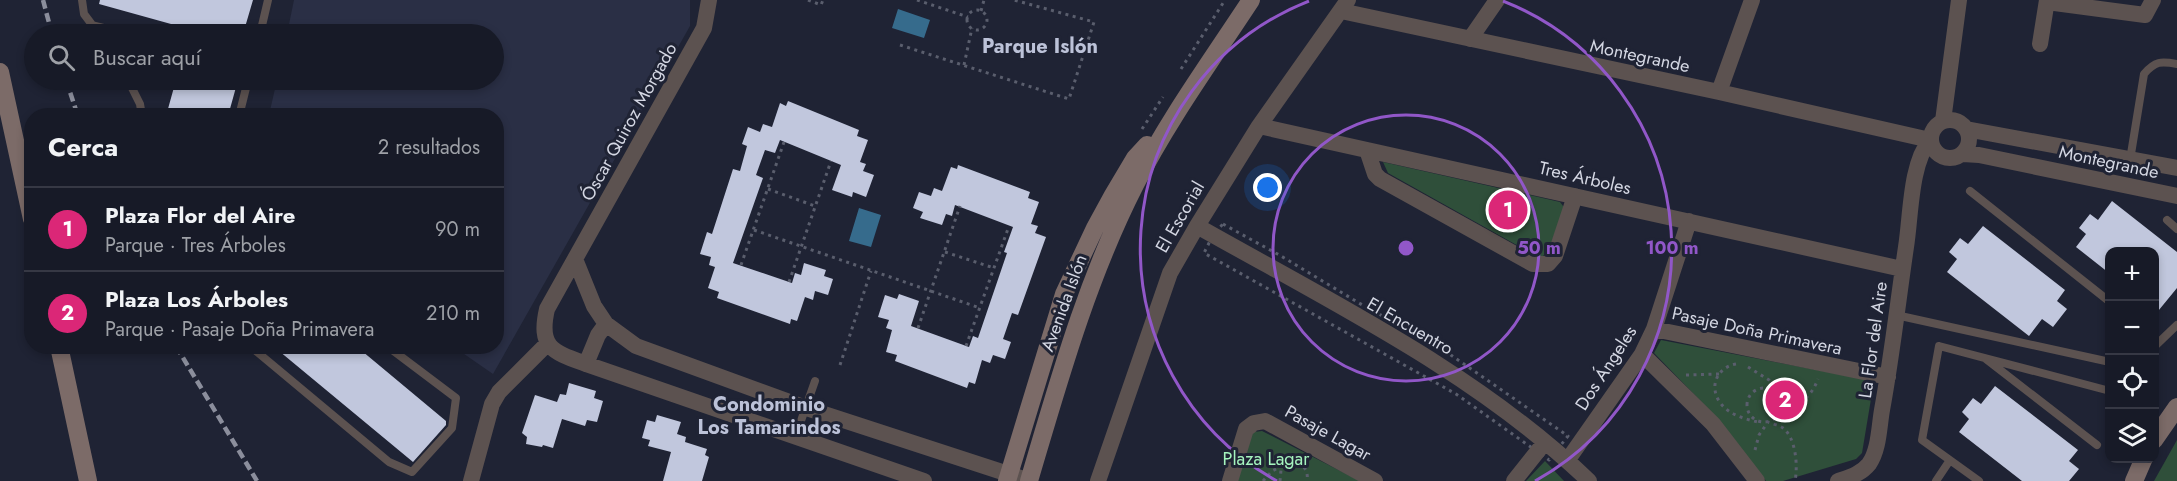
<!DOCTYPE html>
<html lang="es">
<meta charset="utf-8">
<style>
:root{--surface:#171a27;--page:#242733;--text:#f1f3f6;--muted:#9ea1a7;--line:#363844;--accent:#db2777}
body{margin:0;font-family:Jost,sans-serif;background:var(--page);color:var(--text)}
.controls{position:absolute;right:18px;bottom:18px;display:grid;overflow:hidden;border-radius:12px;box-shadow:0 3px 9px #0003}
.controls button{width:54px;height:54px;display:grid;place-items:center;padding:0;border:0;border-bottom:2px solid var(--line);background:var(--surface);color:var(--text);font:30px sans-serif}
.you{position:absolute;left:1268px;top:188px;width:21px;height:21px;margin:-15px;border:4px solid #fff;border-radius:50%;background:#1a73e8;box-shadow:0 0 0 9px #1a73e833}
.badge{display:grid;place-items:center;width:39px;height:39px;border-radius:50%;background:var(--accent);color:#fff;font-size:20px;font-weight:700}
.pin{position:absolute;translate:-50% -50%;border:3px solid #fff;box-shadow:0 2px 6px #0006}
.list{margin:0;padding:0;list-style:none}
h2{display:flex;justify-content:space-between;align-items:center;height:78px;margin:0;padding:0 24px;font-size:26px}
h2 small{font-size:20px;font-weight:400;color:var(--muted)}
.list li{display:grid;grid-template-columns:39px 1fr auto;gap:18px;align-items:center;box-sizing:border-box;height:84px;padding:0 24px;border-top:2px solid var(--line)}
.list b{display:block;font-size:22px;white-space:nowrap}
.list p{margin:0;font-size:20px;white-space:nowrap;color:var(--muted)}
.list em{font-size:20px;font-style:normal;color:var(--muted)}
.icon{flex:none;width:33px;height:33px;fill:none;stroke:currentColor;stroke-width:2;stroke-linecap:round;stroke-linejoin:round}
.map{position:relative;flex:none;width:2177px;height:481px;overflow:hidden}
.search{position:absolute;background:var(--surface);box-shadow:0 3px 9px #0003;left:24px;top:24px;width:480px;height:66px;display:flex;align-items:center;gap:15px;box-sizing:border-box;padding:0 21px;border-radius:33px;color:var(--muted);font-size:22px}
.panel{position:absolute;background:var(--surface);box-shadow:0 3px 9px #0003;left:24px;top:108px;width:480px;height:246px;border-radius:24px}
.map>svg:first-child{display:block}
</style>
<div class="map">
<svg width="2177" height="481" viewBox="0 0 2177 481">
<rect width="100%" height="100%" fill="#1f2334"/>
<path fill="#2a2f45" d="M294,0H690V26L493,374L454,347L496,346V116L269,115L277,80H494V34H287Z"/>
<path fill="#2f4f3a" d="M1383,162L1560,202L1563,206V213L1548,251L1542,257H1538L1388,173Z
M1661,340L1874,381L1862,453L1856,459L1783,481H1766L1717,418L1654,353Z
M1262,431L1358,480V481H1237L1249,437L1254,432Z
M2177,440V481H2154Z
M1545,461L1564,481H1526Z"/>
<path fill="#366b8c" d="M898,9L930,20L924,38L892,28Z
M859,208L881,215L871,247L849,241Z"/>
<path fill="#c1c7dd" d="M100,0H253L243,34H207L99,4Z
M176,80H238L228,116H166Z
M788,101L859,130L857,136L868,140L860,162L866,164L863,171L874,175L866,197L853,192L852,197L832,190L841,165L780,140L775,153L765,150L756,175L763,178L733,263L792,283L795,273L801,275L804,263L826,270L824,276L833,279L828,295L815,291L813,300L805,297L797,321L791,319L790,324L717,298L719,292L708,288L715,267L709,265L711,257L700,254L707,232L712,234L733,169L740,171L747,146L742,144L748,127L760,132L763,124L772,127L780,103L786,106Z
M958,165L1030,192L1028,198L1039,202L1031,224L1038,226L1035,233L1046,237L1018,315L1012,313L1003,339L1011,342L1005,359L993,355L990,363L982,360L975,384L969,382L967,388L895,361L897,355L886,352L892,330L886,328L889,320L878,317L885,295L897,299L899,294L919,301L911,326L969,347L973,336L978,338L1007,253L1004,252L1013,227L955,205L952,216L946,214L942,225L920,218L923,212L913,208L919,192L931,196L934,188L942,191L951,167L957,169Z
M2112,201L2177,252V288L2154,316V252H2109V273L2076,247L2086,234L2079,228L2090,214L2098,220Z
M1983,226L2065,290L2057,301L2067,309L2053,327L2042,319L2029,336L1947,272L1957,259L1949,252L1960,238L1968,244Z
M273,346H356L446,421V425L413,462Z
M569,383L596,391L594,398L603,401L597,422L587,420L585,426L562,419L553,448L543,445L542,447L526,444L527,437L522,433L535,395L557,402L560,394L566,395Z
M1995,386L2078,450L2069,461L2079,469L2069,481H2022L1959,432L1969,419L1962,412L1973,398L1981,404Z
M657,415L681,422L677,434L686,437L685,442L707,449L705,455L709,457L702,481H663L671,452L648,446L650,440L642,438L647,420L655,422Z"/>
<g fill="none" stroke-linecap="round" stroke-linejoin="round">
<path stroke="#5a5e6d" stroke-width="3" stroke-dasharray="3 4.5" stroke-linecap="butt" d="M808,0L821,5L823,0
M917,0L968,17
M967 20a10 10 0 1 1 20 0a10 10 0 1 1-20 0Z
M981,11L984,0
M900,45L1069,99L1094,22L1014,0
M964,65L972,28
M1181,69L1225,0
M1142,129L1163,97
M768,189L815,206
M1223,224L1281,256L1364,306L1435,344L1568,436L1549,460L1456,394L1204,253L1213,235Z
M754,230L980,308
M945,252L994,268
M741,265L784,142
M789,282L831,161
M918,328L960,206
M966,346L1009,226
M1736,364C1718,367 1709,385 1719,401C1727,414 1744,419 1758,422
M840,365L871,271
M1748,367L1769,380L1777,390V395
M1686,375L1719,374
M1747 405a17 17 0 1 1 34 0a17 17 0 1 1-34 0Z
M1780,413C1798,406 1811,398 1818,379
M1755,450L1759,435L1768,422C1772,424 1779,425 1783,428C1796,438 1798,466 1795,481
M1263,481L1272,471L1288,463
M1280,481L1281,470C1292,456 1310,464 1307,481"/>
<path stroke="#5c5250" stroke-width="8" d="M82,0L84,14L99,34
M91,25L128,34
M260,34L268,0
M128,80L140,104L142,116
M239,116L248,80
M2130,160L2144,74C2155,61 2161,61 2177,64
M1970,191L2110,302
M2167,220L2177,229
M1896,315L2110,362
M250,346L389,462L412,472L452,428L456,398L387,346
M2154,347L2177,325
M1986,359L2097,445
M796,435L815,381
M1936,481L1950,460
M1979,481L1922,440L1939,346L2110,391"/>
<path stroke="#5c5250" stroke-width="16" d="M709,0L704,28L547,309C538,348 553,352 586,364L924,481
M2047,2L2145,15L2153,0
M1341,11L1719,92L1930,140C1910,164 1911,216 1906,247C1898,301 1892,356 1882,410C1879,427 1879,450 1869,464C1861,474 1850,477 1838,481
M1470,39L1497,0
M2040,44L2047,0
M1719,92L1752,0
M1931 139a19 19 0 1 1 38 0a19 19 0 1 1-38 0Z
M1943,121L1959,0
M1259,126L1902,269
M1966,129L2177,168
M1367,150L1375,174L1380,179L1533,264H1548L1555,256L1575,196
M1963,154L1979,155L2177,196
M1197,226C1331,302 1477,373 1589,481
M575,259L594,306L606,324L636,346L806,408L1030,481
M1654,329L1888,377
M1642,354L1713,424L1757,481
M586,364L598,335L606,324
M1567,461L1642,354L1654,329L1689,221
M471,481L492,404L499,392L547,344
M1098,481L1170,273L1197,226L1259,126L1348,0
M1230,481L1246,429L1254,423L1265,421L1375,481
M1514,481L1545,442"/>
<path stroke="#7c6b68" stroke-width="18" d="M0,72L32,219
M59,346L88,481
M2154,440L2177,407
M1007,481L1064,294L1095,228L1113,195L1135,158L1147,145
M1029,481C1059,380 1087,279 1135,185C1168,120 1211,61 1251,0
M2134,481L2144,458"/>
<path stroke="#8b8e9c" stroke-width="4.5" stroke-dasharray="9 4.5" stroke-linecap="butt" d="M43,0L52,34
M66,80L78,116
M176,346L257,481"/>
</g>
<g fill="none" stroke="#9157c8" stroke-width="3">
<circle cx="1406" cy="248" r="133"/>
<path d="M1277 481A266 266 0 0 1 1309 1M1503 1A266 266 0 0 1 1535 481"/>
</g>
<g text-anchor="middle" stroke-width="6" stroke-linejoin="round" paint-order="stroke">
<g font-size="18" fill="#d4d7e3" stroke="#1f2334">
<text transform="translate(1640 56) rotate(12)" y="6">Montegrande</text>
<text transform="translate(629 122) rotate(-61)" y="6">Óscar Quiroz Morgado</text>
<text transform="translate(2109 162) rotate(12)" y="6">Montegrande</text>
<text transform="translate(1585 178) rotate(13)" y="6">Tres Árboles</text>
<text transform="translate(1180 217) rotate(-60)" y="6">El Escorial</text>
<text transform="translate(1064 303) rotate(-70)" y="6">Avenida Islón</text>
<text transform="translate(1410 326) rotate(30)" y="6">El Encuentro</text>
<text transform="translate(1757 331) rotate(12)" y="6">Pasaje Doña Primavera</text>
<text transform="translate(1873 340) rotate(-82)" y="6">La Flor del Aire</text>
<text transform="translate(1606 368) rotate(-57)" y="6">Dos Ángeles</text>
<text transform="translate(1328 433) rotate(29)" y="6">Pasaje Lagar</text>
</g>
<g font-size="18" fill="#a5f4be" stroke="#1f2334">
<text x="1266" y="465">Plaza Lagar</text>
</g>
<g font-size="20" font-weight="bold" fill="#bcc2d8" stroke="#1f2334">
<text x="1040" y="53">Parque Islón</text>
<text x="769" y="411">Condominio<tspan x="769" dy="23">Los Tamarindos</tspan></text>
</g>
</g>
<circle cx="1406" cy="248" r="9" fill="#9157c8" stroke="#1f2334" stroke-width="3"/>
<g font-size="18" text-anchor="middle" font-weight="bold" fill="#9157c8" stroke="#1f2334" stroke-width="6" stroke-linejoin="round" paint-order="stroke">
<text x="1539" y="254">50 m</text>
<text x="1672" y="254">100 m</text>
</g>
</svg>
<div class="controls">
<button>+</button>
<button>−</button>
<button><svg class="icon" aria-label="locate" viewBox="0 0 24 24"><circle cx="12" cy="12" r="6"/><path d="M12 2v4M12 18v4M2 12h4M18 12h4"/></svg></button>
<button><svg class="icon" aria-label="layers" viewBox="0 0 24 24"><path d="M12 4l9 5-9 5-9-5zM3 14l9 5 9-5"/></svg></button>
</div>
<div class="you"></div>
<div class="pin badge" style="left:1508px;top:210px">1</div>
<div class="pin badge" style="left:1785px;top:400px">2</div>
<div class="search"><svg class="icon" aria-label="search" viewBox="0 0 24 24"><circle cx="10" cy="10" r="6"/><path d="M15 15l6 6"/></svg>Buscar aquí</div>
<section class="panel">
<h2>Cerca<small>2 resultados</small></h2>
<ul class="list">
<li><span class="badge">1</span><div><b>Plaza Flor del Aire</b><p>Parque · Tres Árboles</p></div><em>90 m</em></li>
<li><span class="badge">2</span><div><b>Plaza Los Árboles</b><p>Parque · Pasaje Doña Primavera</p></div><em>210 m</em></li>
</ul>
</section>
</div>
